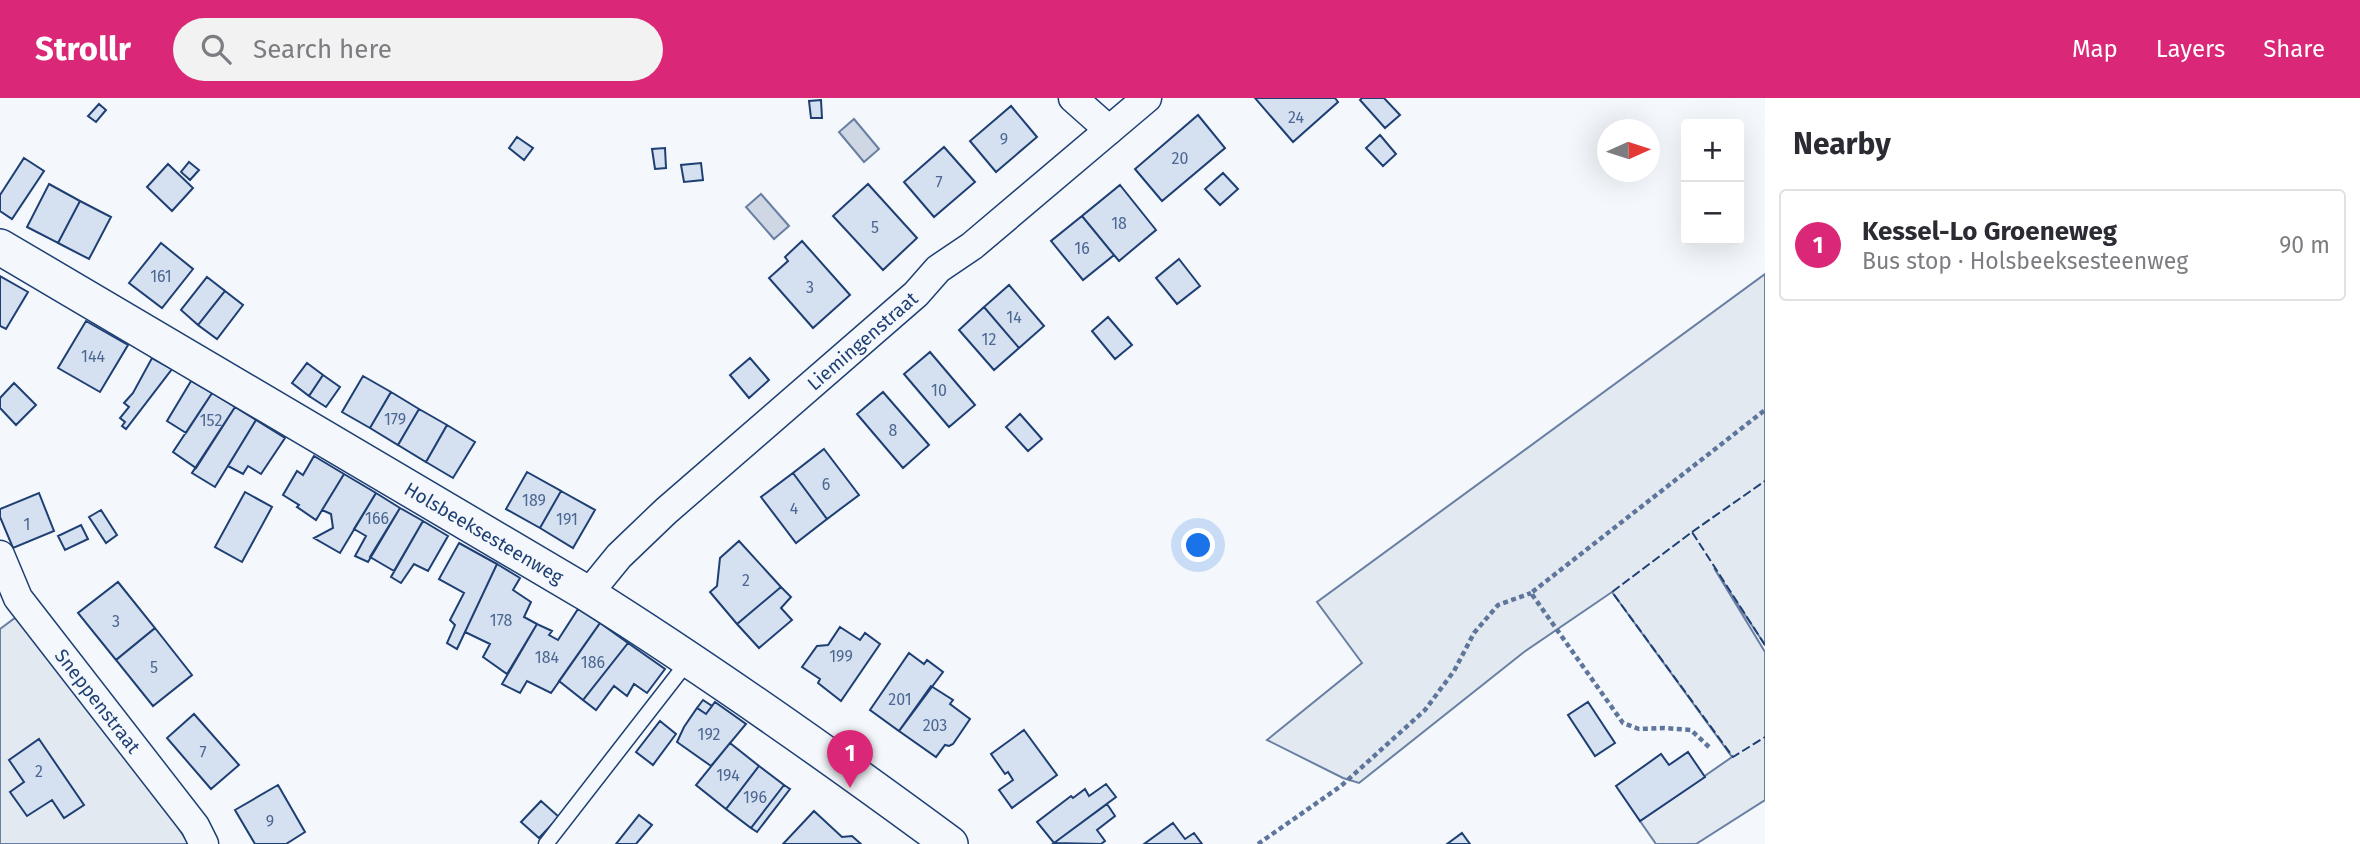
<!DOCTYPE html>
<meta charset="utf-8">
<style>
:root{--surface:#fff;--page:#f2f2f3;--text:#2b2b33;--muted:#7c7c81;--line:#e1e1e2;--accent:#db2777}
body{margin:0;font-family:"Fira Sans",sans-serif;background:var(--page);color:var(--text)}
.controls{position:absolute;right:21px;top:21px;display:grid;overflow:hidden;border-radius:7px;box-shadow:0 7px 28px #0002}
.controls button{width:63px;height:63px;display:grid;place-items:center;padding:0;border:0;border-bottom:2px solid var(--line);background:var(--surface);color:var(--text);font:35px sans-serif}
.compass{position:absolute;left:1597px;top:21px;width:63px;height:63px;border-radius:50%;background:var(--surface);box-shadow:0 7px 28px #0002;rotate:87deg}
.you{position:absolute;left:1199px;top:448px;width:24px;height:24px;margin:-18px;border:5px solid #fff;border-radius:50%;background:#1a73e8;box-shadow:0 0 0 10px #1a73e833}
.badge{display:grid;place-items:center;width:46px;height:46px;border-radius:50%;background:var(--accent);color:#fff;font-size:23px;font-weight:700}
.pin{position:absolute;translate:-50% -58px;filter:drop-shadow(0 2px 4px #0008)}
.pin::after{content:'';position:absolute;top:37px;width:24px;height:21px;background:inherit;clip-path:polygon(0 0,100% 0,50% 100%)}
.list{margin:0;padding:0;list-style:none}
h2{display:flex;justify-content:space-between;align-items:center;height:91px;margin:0;padding:0 28px;font-size:30px}
h2 small{font-size:23px;font-weight:400;color:var(--muted)}
.list li{display:grid;grid-template-columns:46px 1fr auto;gap:21px;align-items:center;box-sizing:border-box;height:112px;margin:0 14px 14px;padding:0 14px;border:2px solid var(--line);border-radius:7px}
.list b{display:block;font-size:26px;white-space:nowrap}
.list p{margin:0;font-size:23px;white-space:nowrap;color:var(--muted)}
.list em{font-size:23px;font-style:normal;color:var(--muted)}
.icon{flex:none;width:38px;height:38px;fill:none;stroke:currentColor;stroke-width:2;stroke-linecap:round;stroke-linejoin:round}
.map{position:relative;flex:none;width:1765px;height:746px;overflow:hidden}
header{display:flex;align-items:center;gap:42px;box-sizing:border-box;height:98px;padding:0 35px;background:var(--accent);color:#fff}
header strong{font-size:33px}
nav{display:flex;gap:38px;margin-inline-start:auto;font-size:24px}
.search{width:490px;height:63px;background:var(--page);display:flex;align-items:center;gap:18px;box-sizing:border-box;padding:0 24px;border-radius:38px;color:var(--muted);font-size:26px}
main{display:flex}
aside{flex:1;background:var(--surface)}
.map>svg:first-child{display:block}
</style>
<header>
<strong>Strollr</strong>
<div class="search"><svg class="icon" aria-label="search" viewBox="0 0 24 24"><circle cx="10" cy="10" r="6"/><path d="M15 15l6 6"/></svg>Search here</div>
<nav><a>Map</a><a>Layers</a><a>Share</a></nav>
</header>
<main>
<div class="map">
<svg width="1765" height="746" viewBox="0 0 1765 746">
<rect width="100%" height="100%" fill="#f4f7fb"/>
<path fill="#e3e9f0" stroke="#687fa3" stroke-width="2" d="M1765,176V547L1714,470L1765,554V702L1696,746H1656L1640,723L1732,659L1612,494L1524,554L1359,685L1343,680L1267,642L1362,565L1317,504Z
M19,517L133,662L189,746H0V531Z"/>
<path fill="#cfd7e4" stroke="#687fa3" stroke-width="2" d="M854,21L879,51L864,64L839,34Z
M761,96L789,128L774,141L746,109Z"/>
<path fill="#d5e0f0" stroke="#1d3f73" stroke-width="2" d="M1255,0H1335L1338,4L1293,44Z
M1362,0H1384L1400,17L1385,30L1360,2Z
M821,2L822,20H811L809,3Z
M99,6L106,12L96,24L88,18Z
M1011,8L1037,39L996,74L970,43Z
M1198,17L1225,50L1162,103L1135,71Z
M1380,37L1396,56L1383,68L1366,50Z
M517,39L533,50L524,62L509,50Z
M944,49L975,84L934,119L904,84Z
M665,50L666,70L655,71L652,51Z
M24,60L44,73L12,121L0,113V97Z
M189,64L199,72L190,82L181,74Z
M701,65L703,82L684,84L681,67Z
M168,66L193,90L172,113L147,89Z
M1223,75L1238,91L1220,107L1205,91Z
M49,86L80,103L58,145L27,129Z
M868,86L917,140L883,172L833,118Z
M1120,87L1156,132L1119,163L1082,118Z
M80,103L111,119L89,161L58,145Z
M1082,118L1114,157L1083,182L1051,143Z
M802,143L850,197L813,230L769,180L788,163L785,159Z
M161,145L193,171L162,210L129,185Z
M1179,161L1200,188L1177,206L1156,180Z
M0,178L28,194L6,231L0,228Z
M207,179L225,193L198,227L181,212Z
M1009,187L1044,228L1019,250L984,209Z
M225,193L243,207L217,241L198,227Z
M984,209L1019,250L994,272L959,232Z
M1108,219L1132,247L1115,261L1092,233Z
M86,223L128,247L100,294L58,270Z
M930,254L975,307L949,329L904,276Z
M152,260L172,271L126,331L122,328L125,324L120,320L129,309L124,305L133,295Z
M750,260L769,282L749,300L730,277Z
M307,265L323,277L309,298L292,285Z
M323,277L340,289L326,309L309,298Z
M363,278L391,294L370,330L342,314Z
M191,283L212,295L186,335L167,323Z
M14,285L36,307L16,327L0,310V300Z
M391,294L419,311L398,347L370,330Z
M883,294L929,347L903,370L857,316Z
M212,295L235,309L196,370L173,354Z
M235,309L256,322L215,389L192,375Z
M419,311L447,327L426,364L398,347Z
M1020,316L1042,341L1028,353L1006,329Z
M256,322L285,340L261,376L248,368L243,376L228,368Z
M447,327L475,344L453,380L426,364Z
M824,351L859,397L827,421L793,375Z
M314,358L344,376L316,422L297,409L299,407L283,397L297,373L303,377Z
M527,374L561,393L540,430L506,411Z
M793,375L827,421L796,445L761,399Z
M344,376L376,395L340,455L314,440L333,430L331,416L322,412Z
M561,393L595,412L573,450L540,430Z
M245,394L272,409L242,464L215,449Z
M39,395L54,433L13,450L0,419V411Z
M376,395L400,410L368,464L355,458L366,438L354,431Z
M400,410L423,423L394,473L370,459Z
M101,412L117,437L106,445L89,419Z
M423,423L448,438L428,473L414,466L401,485L391,479Z
M81,427L88,441L65,452L58,438Z
M739,443L781,489L737,526L710,494L717,488L720,460Z
M459,445L497,466L457,551L447,545L455,527L450,522L464,495L439,481Z
M497,466L520,480L513,492L531,504L524,519L537,526L507,576L483,559L490,546L465,534Z
M118,484L155,530L116,562L78,515Z
M781,489L791,499L781,510L792,522L759,550L737,526Z
M578,511L600,525L551,595L527,583L520,595L502,586L537,526L552,533L549,537L558,542Z
M600,525L628,545L583,602L559,583Z
M840,529L860,542L865,535L880,546L841,603L818,585L820,581L802,569L817,548L828,547Z
M155,530L192,577L153,608L116,562Z
M628,545L665,571L647,595L634,586L627,598L614,588L596,612L583,602Z
M909,555L924,566L927,562L943,574L899,633L870,612Z
M931,588L953,602L950,606L970,621L953,646L949,648L945,647L936,659L899,633Z
M703,602L712,608L706,616L697,610Z
M715,604L746,626L711,668L677,644L684,629L697,610L706,616Z
M1588,604L1615,645L1595,658L1568,617Z
M194,616L239,667L211,691L167,640Z
M660,623L676,636L653,667L636,654Z
M1024,632L1057,677L1012,710L999,692L1013,682L1008,674L1005,676L991,656Z
M39,641L84,707L64,720L52,702L27,718L10,694L24,684L9,662Z
M730,645L759,668L726,711L696,687Z
M1688,654L1705,679L1640,723L1616,688L1661,656L1669,667Z
M759,668L784,687L751,730L726,711Z
M1106,686L1116,699L1054,745L1037,724L1071,698L1073,700L1085,691L1089,698Z
M278,687L305,734L286,746H255L235,712Z
M784,687L790,691L757,734L751,730Z
M541,703L559,719L539,740L521,724Z
M1107,706L1115,718L1097,732L1105,743L1101,746L1054,745Z
M814,713L842,739L852,738L861,746H783Z
M639,717L652,727L636,746H616Z
M1173,725L1185,741L1194,735L1202,746H1144Z
M1462,735L1470,746H1447Z"/>
<g fill="none" stroke-linecap="round" stroke-linejoin="round">
<defs>
<path id="service" d="M546,746L689,562"/>
<g id="minor">
<path d="M1073,0L1109,32"/>
<path id="s1" d="M0,457L18,500L195,728L204,746"/>
<path id="s2" d="M588,496L619,458L666,413L916,196L938,171L972,148L1147,0"/>
</g>
<g id="tertiary">
<path id="s3" d="M0,149L588,496C712,574 832,659 950,746"/>
</g>
</defs>
<use href="#service" stroke="#1d3f73" stroke-width="17"/>
<use href="#minor" stroke="#1d3f73" stroke-width="31"/>
<use href="#tertiary" stroke="#1d3f73" stroke-width="38"/>
<path stroke="#5e769c" stroke-width="4.5" stroke-dasharray="5 3.5" stroke-linecap="butt" d="M1709,649L1691,632L1664,630L1639,631L1623,625L1531,495L1765,312
M1258,746L1341,688L1425,612L1454,573L1474,535L1498,507L1531,495"/>
<use href="#service" stroke="#f4f7fb" stroke-width="14"/>
<use href="#minor" stroke="#f4f7fb" stroke-width="28"/>
<use href="#tertiary" stroke="#f4f7fb" stroke-width="35"/>
<path stroke="#1d3f73" stroke-width="2" stroke-dasharray="9 3.5" stroke-linecap="butt" d="M1692,434L1765,383
M1765,547L1692,434L1612,494L1733,659L1765,639"/>
</g>
<g text-anchor="middle" stroke-width="5" stroke-linejoin="round" paint-order="stroke">
<g font-size="16" fill="#4b6792">
<text x="1296" y="25">24</text>
<text x="1004" y="47">9</text>
<text x="1180" y="66">20</text>
<text x="939" y="90">7</text>
<text x="1119" y="131">18</text>
<text x="875" y="135">5</text>
<text x="1082" y="156">16</text>
<text x="161" y="184">161</text>
<text x="810" y="195">3</text>
<text x="1014" y="225">14</text>
<text x="989" y="247">12</text>
<text x="93" y="264">144</text>
<text x="939" y="298">10</text>
<text x="395" y="327">179</text>
<text x="211" y="328">152</text>
<text x="893" y="338">8</text>
<text x="826" y="392">6</text>
<text x="534" y="408">189</text>
<text x="794" y="416">4</text>
<text x="377" y="426">166</text>
<text x="567" y="427">191</text>
<text x="27" y="432">1</text>
<text x="746" y="488">2</text>
<text x="501" y="528">178</text>
<text x="116" y="529">3</text>
<text x="841" y="564">199</text>
<text x="547" y="565">184</text>
<text x="593" y="570">186</text>
<text x="154" y="575">5</text>
<text x="900" y="607">201</text>
<text x="935" y="633">203</text>
<text x="709" y="642">192</text>
<text x="203" y="660">7</text>
<text x="39" y="679">2</text>
<text x="728" y="683">194</text>
<text x="755" y="705">196</text>
<text x="270" y="729">9</text>
</g>
<g font-size="19" fill="#1d3f73" stroke="#f4f7fb">
<text dy="7" stroke="none"><textPath href="#s2" startOffset="374">Liemingenstraat</textPath></text>
<text dy="7" stroke="none"><textPath href="#s3" startOffset="562">Holsbeeksesteenweg</textPath></text>
<text dy="7" stroke="none"><textPath href="#s1" startOffset="177">Sneppenstraat</textPath></text>
</g>
</g>
</svg>
<div class="controls">
<button>+</button>
<button>−</button>
</div>
<svg class="compass" viewBox="-18 -18 36 36"><path d="M0-13l5 13h-10z" fill="#e53935"/><path d="M0 13l5-13h-10z" fill="#7c7c81"/></svg>
<div class="you"></div>
<div class="pin badge" style="left:850px;top:690px">1</div>
</div>
<aside>
<h2>Nearby<small></small></h2>
<ul class="list">
<li><span class="badge">1</span><div><b>Kessel-Lo Groeneweg</b><p>Bus stop · Holsbeeksesteenweg</p></div><em>90 m</em></li>
</ul>
</aside>
</main>
